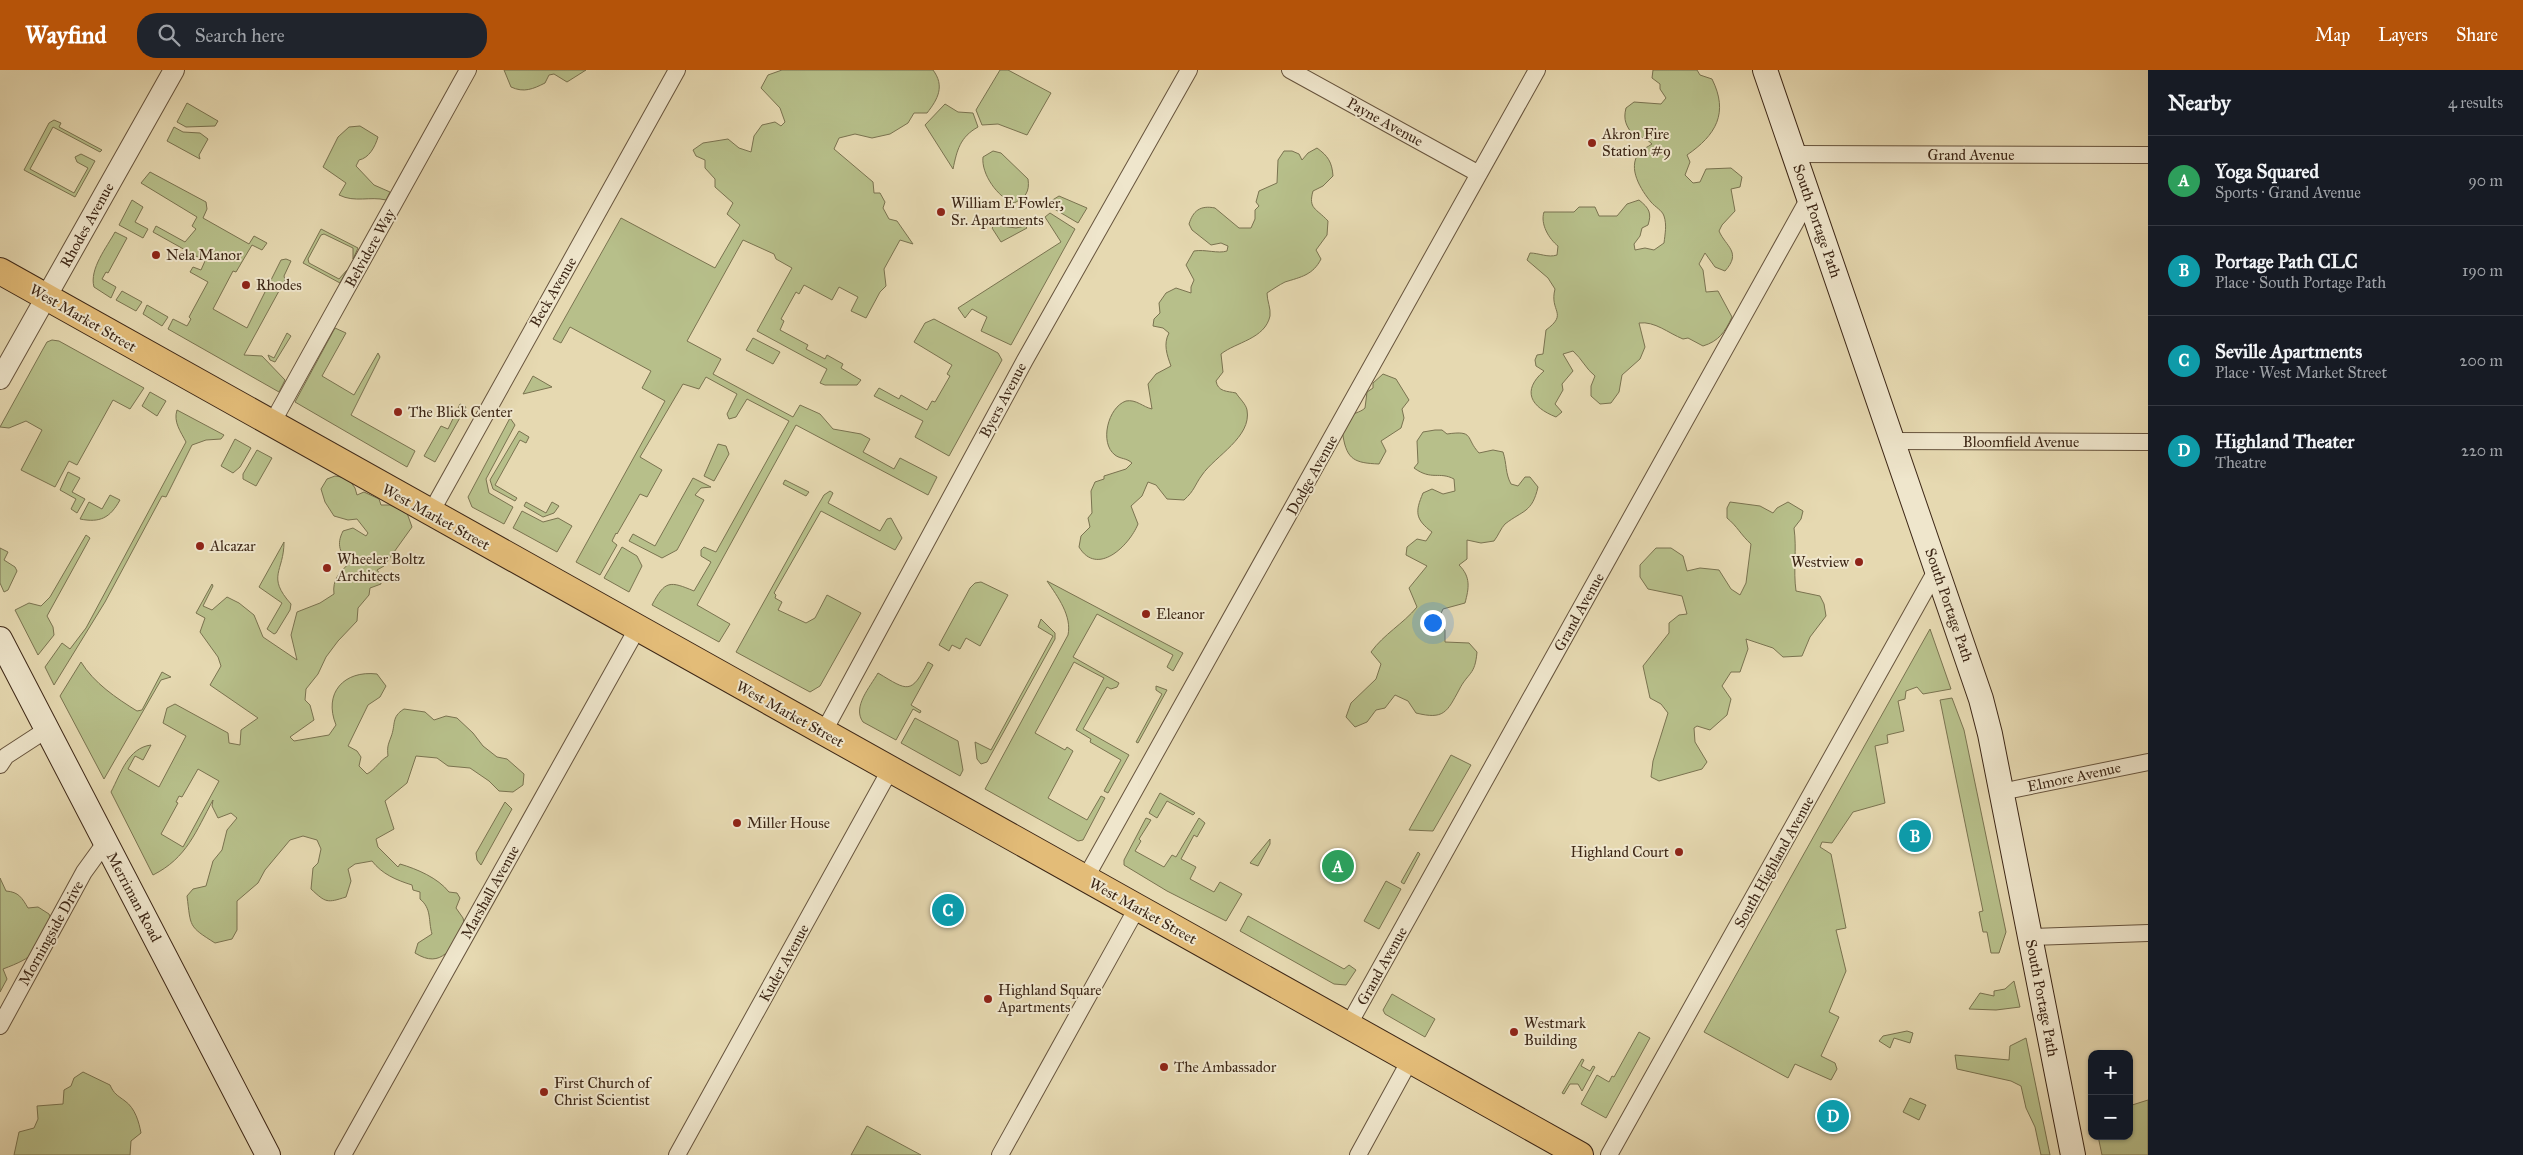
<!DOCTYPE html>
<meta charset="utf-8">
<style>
:root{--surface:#171b24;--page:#20242c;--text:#f1f3f6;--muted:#9ea1a6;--line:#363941;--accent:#b45309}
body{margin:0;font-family:"IM FELL Great Primer",serif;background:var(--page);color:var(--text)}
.controls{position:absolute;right:15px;bottom:15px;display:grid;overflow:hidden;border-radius:10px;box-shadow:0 1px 4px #0004}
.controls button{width:45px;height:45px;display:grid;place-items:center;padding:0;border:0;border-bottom:1px solid var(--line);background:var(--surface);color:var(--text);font:25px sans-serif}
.you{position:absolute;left:1432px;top:552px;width:18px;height:18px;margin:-12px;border:4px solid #fff;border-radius:50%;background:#1a73e8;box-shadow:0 0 0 8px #1a73e833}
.badge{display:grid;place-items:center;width:32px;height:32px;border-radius:50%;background:var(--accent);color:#fff;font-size:16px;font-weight:700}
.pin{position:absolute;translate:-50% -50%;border:2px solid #fff;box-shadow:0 1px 5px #0006}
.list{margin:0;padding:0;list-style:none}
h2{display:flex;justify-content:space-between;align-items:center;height:65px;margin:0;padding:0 20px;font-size:21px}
h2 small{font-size:16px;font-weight:400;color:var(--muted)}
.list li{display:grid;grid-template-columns:32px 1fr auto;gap:15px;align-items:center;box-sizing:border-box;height:90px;padding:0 20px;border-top:1px solid var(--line)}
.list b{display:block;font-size:19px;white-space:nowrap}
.list p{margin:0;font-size:16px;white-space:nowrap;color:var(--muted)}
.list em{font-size:16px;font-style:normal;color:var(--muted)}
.icon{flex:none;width:28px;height:28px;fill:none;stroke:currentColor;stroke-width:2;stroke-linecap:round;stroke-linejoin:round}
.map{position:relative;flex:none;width:2148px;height:1085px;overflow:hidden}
header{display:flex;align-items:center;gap:30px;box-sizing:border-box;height:70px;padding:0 25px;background:var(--accent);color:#fff}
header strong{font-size:24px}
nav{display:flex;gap:28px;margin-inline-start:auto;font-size:18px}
.search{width:350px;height:45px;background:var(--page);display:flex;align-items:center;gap:12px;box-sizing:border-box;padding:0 18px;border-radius:20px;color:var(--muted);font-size:19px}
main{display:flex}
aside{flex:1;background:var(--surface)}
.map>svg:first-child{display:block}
</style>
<header>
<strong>Wayfind</strong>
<div class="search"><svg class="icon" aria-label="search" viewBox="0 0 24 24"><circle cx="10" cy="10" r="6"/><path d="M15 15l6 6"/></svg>Search here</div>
<nav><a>Map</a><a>Layers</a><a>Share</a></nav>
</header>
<main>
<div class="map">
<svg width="2148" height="1085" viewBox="0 0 2148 1085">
<rect width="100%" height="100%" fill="#e6d9b1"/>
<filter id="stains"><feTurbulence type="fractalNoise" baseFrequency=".004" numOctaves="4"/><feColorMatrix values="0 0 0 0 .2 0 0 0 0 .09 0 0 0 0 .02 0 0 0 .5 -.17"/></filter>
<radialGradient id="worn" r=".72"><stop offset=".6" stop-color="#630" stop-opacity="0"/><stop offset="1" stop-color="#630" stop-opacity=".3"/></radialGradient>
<path fill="#b7bf8a" stroke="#7a7350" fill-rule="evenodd" d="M504,0H586L567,12L554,4L549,5L545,13C533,19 524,23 511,17Z
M782,0H933C945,16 938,29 927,43H914L908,53L890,64L872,68L855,64L839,68L834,79L873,112L874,123H880L885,132L883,138L889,149L897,151L913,174L900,170L884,199L886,216L880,222L866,248L851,241L858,227L839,217L832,230L804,215L799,224L796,222L781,249L784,251L780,260L808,275L806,279L825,289L827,285L843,294L841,298L861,310L857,315H825L820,313L827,299L757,261L792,198L776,189L774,184L743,170L687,271L721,289L713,304L793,347L800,335L820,344L833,359L861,364L870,369L863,382L894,399L900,388L937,407L928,425L796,355L697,535L730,554L719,572L652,535C665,510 670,511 694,521L711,492L701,486V480L704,477L716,482L789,351L747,329L736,347L729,349L727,344L737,324L706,307L699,319L683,314L640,387L662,400L647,427L640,424L617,464L616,463L612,471L617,475L600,505L576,492L665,331L642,318L651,301L570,257L561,273L553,269L621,148L715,198L740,155L727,144L733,133L715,117V109L705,98V90L696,86L693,80L703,73L728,69L739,78L751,82L754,66L762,55L775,52L781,56L785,52L780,38L761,18L768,5Z
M1000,0H1008L1051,23L1027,65L998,54L982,55L976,40Z
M1653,0H1697L1700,5L1712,9C1729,43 1716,65 1687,85L1690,92L1685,105L1693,113L1700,112L1706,99L1731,98L1742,107L1740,117L1731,119L1735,141L1722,155L1719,161C1726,177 1742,182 1725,201L1715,197L1705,183L1699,194L1703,200L1706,222L1718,221L1732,247C1725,262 1719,271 1703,276L1688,268L1683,269C1668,263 1655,251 1639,253L1645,277L1640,289L1622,305L1619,322L1611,333L1600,334L1591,326V316L1595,306C1586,299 1582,289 1573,281L1563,284L1573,301L1562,314L1563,320L1555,334L1562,342L1556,347C1531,337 1521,321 1544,301L1536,296L1535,290L1537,285L1543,284L1546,260C1569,243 1549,242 1555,219L1548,208L1527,190L1530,183C1539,183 1548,188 1557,185L1558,176C1549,169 1540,154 1544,142H1574L1579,137H1595L1599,146H1617L1627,134L1639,130C1649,138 1652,143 1648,155L1642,158L1640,166L1634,174L1635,180L1645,178L1654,180L1664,173C1665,164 1667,155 1664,146C1662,140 1655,137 1651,132C1641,120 1627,98 1639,83C1642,79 1648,77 1652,74L1645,68L1634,66C1626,56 1623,50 1626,38L1634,32L1661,34L1666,28L1660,19V14L1652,8Z
M187,33L218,51L215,56L186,57L177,52Z
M945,34L958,42L973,43L978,57C960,67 957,80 953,99L925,55Z
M54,50L61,53L59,57L102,80L100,82L53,57L30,99L74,123L88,98L77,92L75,87L81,84L95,91L75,127L24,100L49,53Z
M360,56L378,67C375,77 369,88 359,90L356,96L374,115L390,122L386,130C370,126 355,133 339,125L346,113L323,97L338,67L349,57Z
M174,57L183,62L200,63L208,69L199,85L200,89L167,71Z
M1317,78C1328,86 1332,92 1333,106L1323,116L1313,121C1308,139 1316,138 1328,151L1327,165L1316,180L1321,189C1313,205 1301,207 1285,212C1279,215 1273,219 1267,223C1267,231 1271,238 1270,246C1265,269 1236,272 1221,284L1223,302L1216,311C1218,322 1227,321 1236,323C1239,328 1246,334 1247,340C1252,367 1215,386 1202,405C1194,416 1195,420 1184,430L1167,429L1156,415L1148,412L1142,426L1131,436L1138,454C1129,476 1097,507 1079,477L1081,466L1090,457L1088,448L1092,443L1091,421L1095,412L1104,409V406L1126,399L1132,393C1127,388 1120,389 1115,385C1099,373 1108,337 1126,331C1136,329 1143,337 1152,339L1148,314L1156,304L1171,296C1167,285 1163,274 1169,263L1163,258L1153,256L1154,249L1160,243L1159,233L1166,223L1176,218L1191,223V217L1194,210L1186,195L1194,181C1205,179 1218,184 1227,181L1228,176L1221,173L1211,175L1192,160L1189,154C1193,141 1200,135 1215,138L1239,158H1251L1255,149V140L1259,136L1256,132L1259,121L1277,113L1278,90L1284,81H1292L1299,84L1302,90L1308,83Z
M993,81L1001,83L1028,109C1030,122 1025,128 1014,133C998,128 981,104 983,87Z
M150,102L206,132L207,139L203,148L249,174L254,166L267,173L262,180L252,175L236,202L233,201L213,239L247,258L281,190L286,189L291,191L284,206L285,210L244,285L262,286L285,310L279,322L168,259L173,249L187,256L191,249L189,247L208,212L190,202L193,197L201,200L205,191L153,162L156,156L185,172L196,159L192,156L197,147L141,113Z
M1059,126L1087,138L1078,153L1046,134Z
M132,130L143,137L135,152L148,159L143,168L119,155Z
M1050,143L1075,159L1011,275L981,261L987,247L972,239L965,248L958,238L1061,172L1045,147Z
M995,155L1016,158L1025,156L1027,158L1001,172L992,158Z
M321,159L358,178L353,189V178L324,164L321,165L308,189L309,193L339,209L347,200L340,213L303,193Z
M115,162L127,168L108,203L106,202L102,209L116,217L111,228L94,217C89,199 107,177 115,162Z
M122,221L142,232L136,241L116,230Z
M147,235L168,247L162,256L143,244Z
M934,249L998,283L1002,290L949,386L915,367L923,351L874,326L879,318L899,329L901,325L927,340L932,331L935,332L950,306L947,304L952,295L914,272L925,253Z
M335,258L346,263L322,306L354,325L378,283L380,287L351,345L415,381L407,397L295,332Z
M287,263L291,266L275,292L270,290L268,285L274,288Z
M753,268L780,282L773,294L746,280Z
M52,270L59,271L144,318L130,339L113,330L77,395L69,391L55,417L21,400L42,360L26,351L9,358L0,357L43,279L47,272Z
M1383,304L1396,309L1409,330L1402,339L1404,348L1401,358L1381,371L1386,381L1379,394C1355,393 1347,390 1343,366C1342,359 1342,353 1348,347C1352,343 1360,343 1365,338L1367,322L1373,318V313Z
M533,306L552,317L523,324Z
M150,322L166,331L157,346L142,336Z
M460,334L466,337L435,392L424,386L441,356L448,359Z
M177,340L224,365L221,369L206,370L192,375L166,427L162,426L105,532L54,615L45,597L62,573L70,579L86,558L186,372C181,362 173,352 177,340Z
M510,348L515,355L486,409L489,423L513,437L504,454L472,437L468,427Z
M1435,360H1442L1447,364C1475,360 1465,368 1479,383L1493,380L1503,382C1507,394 1505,403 1511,414L1518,416L1525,407H1530L1538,417C1532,443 1523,440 1505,454C1501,458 1498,466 1494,471L1481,473L1467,470V489L1459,495C1471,507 1469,518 1465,533L1443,539L1437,552L1445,560V572L1469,573L1477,582C1475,606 1468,602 1459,620C1447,642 1444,650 1416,643L1408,631L1395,625L1385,638L1376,640L1367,652L1355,657L1346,647L1351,633L1376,609L1381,594L1371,582C1384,564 1403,554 1417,537L1409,518L1427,496L1406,485L1407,477L1417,469L1426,471L1432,462C1415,449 1415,442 1423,423L1432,419L1443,424L1455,421L1454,409C1439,401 1432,411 1414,398L1418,393L1417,371L1423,362Z
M519,361L529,367L526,373L520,370L495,415L517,428L515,431L493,419L490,410Z
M235,369L251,378L240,397L233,403L221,396Z
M718,374L726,376L729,384L714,411L704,406Z
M257,380L272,388L256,416L243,409V404Z
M68,402L80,408L72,422L85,429L77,443L71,439L76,429L60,420Z
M335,406L348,408L355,418L357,425L364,422L379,429L381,435H390L407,443L412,457L384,496L377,500L380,504L381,514L370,518L369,525L358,538L357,551L338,571L326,587L318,604L306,619L305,630L310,635L314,650L290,667L294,671L329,665L336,655C323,623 344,600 377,604L386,616L380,627L368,635L348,676L357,681L361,687L359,696L367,704C376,699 379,691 388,686C387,677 388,675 391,667C396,654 391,647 404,639L425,642L434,650L446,646L457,648L473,663L483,676L497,687L507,689L524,704L523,715L513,722L499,721L489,711L470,698L448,696L437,688L416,686L407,713L385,731L394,759L376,769L378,777L398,797L400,794C417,799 438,808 449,822L457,823L460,828L456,838L463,848L465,857C452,877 442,900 415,883L418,873L432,864C428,850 432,839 420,829V822L413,820L412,815C396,810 382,804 372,791L355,794L348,799L351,811L346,827C327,833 326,833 311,819L313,798L318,793L321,779L317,770L303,766L290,770L265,800L258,813L237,831V860L232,869L215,873C188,856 191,857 187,826L193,819L206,816L213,791L222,780L227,760L237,748L231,743L218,748L212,736L213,730C196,761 187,788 153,805L111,722C121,703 128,678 151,675L143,690L135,686L128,699L159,717L186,666L163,653L167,638L175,634L228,663L229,673L240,675L241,660L258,648L210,615L221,596L218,587L200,562L205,548L196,543L212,514L213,516L203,536L212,540L227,527L239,533L254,545L263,567L297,590L291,565L297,542L320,533L334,524C332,510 340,501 350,493C340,483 336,475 343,461L353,458L366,466L368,463L357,449L348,450L334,446L325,432L321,419L327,409ZM198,699L219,711L183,777L161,764L178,733L176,732L179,726L182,727Z
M693,408L711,417L701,418L695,425L704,430L677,480L662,488L629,471L633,464L655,476Z
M785,410L809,422L806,426L783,414Z
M830,421L833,423L828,433L880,461L887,449L891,448L902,468L895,480L821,441L774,523L776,525L775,528L782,532L778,540L806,553L815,548L827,525L861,543L820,616L810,622L736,582L814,442L824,425Z
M110,425L120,430C110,448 100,453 80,449L89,432L102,439Z
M526,432L546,443L552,432L559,436L554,443L543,447L524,436Z
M1730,432L1760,436L1773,443L1777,438L1788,432L1803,441L1801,449L1794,458C1797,479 1793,500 1796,521L1820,526L1824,534L1826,546L1810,567L1802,586L1783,587L1773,578L1746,569L1748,579L1740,602H1731L1722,616L1731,629L1727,645L1710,660L1697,656L1694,658L1695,672L1707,692L1702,699L1659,711L1651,707L1653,691L1668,643L1661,634L1650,628L1643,596L1669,563V553L1679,545L1687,544L1682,526L1648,519L1640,507V495L1656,478H1671L1683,486L1687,501L1700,498L1719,500L1731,519L1740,525L1746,513L1751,474C1741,465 1737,456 1727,448V438Z
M522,441L543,452L558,448L572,456L557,482L513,458Z
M86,465L90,468L47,546L53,557L54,565L38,585L15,540L29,533L41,536L50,527Z
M284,472C284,502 266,506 291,534L290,540L276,563L274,564L267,559L282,533L259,517Z
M622,477L637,486L642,496L629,522L604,508Z
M0,478L8,482L4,490L15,497L17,501L8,520L4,522L0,513Z
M1047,511L1183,583L1173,601L1167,597L1173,585L1097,544L1073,587L1119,613L1117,617L1111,619L1107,617L1083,659L1129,685L1108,723L1104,721L1121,690L1090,672L1091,669L1076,660L1104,608L1074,592L1035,663L1065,680L1067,677L1073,681L1048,728L1087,750L1101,726L1105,728L1083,770L1078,771L985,719L1068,565C1072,546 1058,527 1047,511Z
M981,512L1008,525L980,576L966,568L960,579L952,575L949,581L939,575L970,518L975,513Z
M1041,549L1055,563V569L987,692L981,694L977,689L975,672L991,680L1053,566L1038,557Z
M1930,559L1951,619L1923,624L1917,617L1906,621L1905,629L1898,631L1904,661L1887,665L1888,673L1875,676L1885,733L1853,742L1832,773L1822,772L1820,777L1831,784L1846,858L1836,860L1846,901L1829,942L1839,947L1821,986L1835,993L1837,999L1831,1010L1795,994L1788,1008L1704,962Z
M81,592C94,613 116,628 137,641L142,640L162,602L171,607L161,610L104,709L60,626Z
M928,592L933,595L911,635L921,641L920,643L913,639L896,670L863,652C852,637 870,617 878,603C908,621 911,625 928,592Z
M1156,616L1167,620L1138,673L1136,672L1162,624L1156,620Z
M1952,628L1964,660L2006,862L1999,883H1991L1987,862H1983L1979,842L1983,841L1940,630Z
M915,648L958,671L963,700L960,706L901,673Z
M1451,685L1471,695L1433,761L1409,760Z
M1160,723L1195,743L1193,745L1167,731L1157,748L1149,743Z
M505,732L512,739L481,795L477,790L476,783Z
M1146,748L1151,750L1139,769L1141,771L1135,781L1164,797L1172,785L1176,787L1199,748L1205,753L1197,767L1194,765L1181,789L1196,797L1190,809L1214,822L1220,812L1242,824L1226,851L1167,821L1124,795V790Z
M1270,769V774L1258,796L1250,793Z
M1418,782L1420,784L1404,814L1401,812Z
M0,808L6,821C19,822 22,828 28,838L38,837L49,844L53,853C37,882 35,887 3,899L7,909L0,922Z
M1386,811L1401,819L1379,859L1364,851Z
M1248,846L1344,899L1349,895L1356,900L1346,915L1334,914L1240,861Z
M2014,911L2020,937L1996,940L1969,939L1980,923L1994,926V921L2005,919Z
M1392,924L1435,949L1425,967L1385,944L1383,940Z
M1907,961L1913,963L1910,973L1894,968L1890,978L1879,971L1883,966Z
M1639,962L1650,968L1606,1048L1581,1034L1597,1005L1609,1012L1612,1006L1614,1007Z
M2026,968L2050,1085H2041L2035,1057L2026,1038L2021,1016L2011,1011L1957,999L1955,985L2009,990L2010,976Z
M1582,989L1584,990L1581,996L1590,1001L1593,996L1595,997L1582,1021L1578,1014H1570L1564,1024L1562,1023Z
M83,1002L110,1015C114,1024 117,1025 125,1031C135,1038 139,1052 141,1063L131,1071L130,1085H14L19,1062L34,1058L38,1049L37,1036L63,1034L64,1020L71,1016L74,1008Z
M1910,1028L1926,1035L1919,1050L1903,1042Z
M2148,1030V1085H2102L2098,1066H2129V1036Z
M867,1056L921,1085H851Z"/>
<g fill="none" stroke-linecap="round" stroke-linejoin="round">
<defs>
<path id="minor" d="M1290,0L1479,104
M1794,84L2148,85
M271,355L468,0
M1893,371L2148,372
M430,444L677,0
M823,663L1025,290L1189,0
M0,695L6,686L46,660
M2001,722L2148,692
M1085,809L1537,0
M2030,867L2148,863
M0,956L84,802L105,773
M1348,956L1809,128
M343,1085L637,559
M677,1085L890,700
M1000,1085L1137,838
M1358,1085L1410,990
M1609,1085L1937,499"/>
<path id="tertiary" d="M0,309L174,0"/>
<path id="secondary" d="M1765,0L1981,629L1990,664L2073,1085
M0,569L268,1085"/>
<path id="primary" d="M0,201L1580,1085"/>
</defs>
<use href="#minor" stroke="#67543d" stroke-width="18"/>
<use href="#tertiary" stroke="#67543d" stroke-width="22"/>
<use href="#secondary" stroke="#3d2716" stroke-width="26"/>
<use href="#primary" stroke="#3d2716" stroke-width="28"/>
<use href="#minor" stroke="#efe6cc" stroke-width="16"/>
<use href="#tertiary" stroke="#efe6cc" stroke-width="20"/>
<use href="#secondary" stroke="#efe6cc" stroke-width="24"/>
<use href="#primary" stroke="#e3bc78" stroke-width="26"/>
</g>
<g fill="#8f2418" stroke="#efe6cc" stroke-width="2">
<circle cx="1592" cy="73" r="5"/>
<circle cx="941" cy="142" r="5"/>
<circle cx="156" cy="185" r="5"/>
<circle cx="246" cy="215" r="5"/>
<circle cx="398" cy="342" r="5"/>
<circle cx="200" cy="476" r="5"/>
<circle cx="1859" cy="492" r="5"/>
<circle cx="327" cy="498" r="5"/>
<circle cx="1146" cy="544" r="5"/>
<circle cx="737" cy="753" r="5"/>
<circle cx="1679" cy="782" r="5"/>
<circle cx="988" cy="929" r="5"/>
<circle cx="1514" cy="962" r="5"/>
<circle cx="1164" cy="997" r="5"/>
<circle cx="544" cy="1022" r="5"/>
</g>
<g text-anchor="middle" stroke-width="4" stroke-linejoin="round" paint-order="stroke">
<g font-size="15" fill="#3d2716" stroke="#efe6cc">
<text transform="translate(1385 52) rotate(29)" y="5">Payne Avenue</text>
<text x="1971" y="90">Grand Avenue</text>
<text transform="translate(1817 151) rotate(71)" y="5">South Portage Path</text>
<text transform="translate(87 155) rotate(-61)" y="5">Rhodes Avenue</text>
<text transform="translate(370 178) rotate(-61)" y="5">Belvidere Way</text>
<text transform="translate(553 222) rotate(-60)" y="5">Beck Avenue</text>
<text transform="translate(83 248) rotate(30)" y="5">West Market Street</text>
<text transform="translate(1003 330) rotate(-62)" y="5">Byers Avenue</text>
<text x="2021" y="377">Bloomfield Avenue</text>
<text transform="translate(1312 405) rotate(-61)" y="5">Dodge Avenue</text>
<text transform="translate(436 447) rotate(29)" y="5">West Market Street</text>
<text transform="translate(1949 535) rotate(71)" y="5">South Portage Path</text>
<text transform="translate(1579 542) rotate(-61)" y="5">Grand Avenue</text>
<text transform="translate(790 644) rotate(29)" y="5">West Market Street</text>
<text transform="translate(2074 707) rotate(-12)" y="5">Elmore Avenue</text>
<text transform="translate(1774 792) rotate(-61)" y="5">South Highland Avenue</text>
<text transform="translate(490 822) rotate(-61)" y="5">Marshall Avenue</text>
<text transform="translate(134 827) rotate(62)" y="5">Merriman Road</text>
<text transform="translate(1143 841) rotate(29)" y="5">West Market Street</text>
<text transform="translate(51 863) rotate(-61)" y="5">Morningside Drive</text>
<text transform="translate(784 893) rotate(-61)" y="5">Kuder Avenue</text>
<text transform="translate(1382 896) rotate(-61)" y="5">Grand Avenue</text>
<text transform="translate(2042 928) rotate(79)" y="5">South Portage Path</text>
</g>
<g font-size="15" fill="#3d2716" stroke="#efe6cc" text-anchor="start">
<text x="1602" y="69">Akron Fire<tspan x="1602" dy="17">Station #9</tspan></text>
<text x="951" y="138">William E Fowler,<tspan x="951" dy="17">Sr. Apartments</tspan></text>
<text x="166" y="190">Nela Manor</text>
<text x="256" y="220">Rhodes</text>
<text x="408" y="347">The Blick Center</text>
<text x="210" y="481">Alcazar</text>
<text x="337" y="494">Wheeler Boltz<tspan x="337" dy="17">Architects</tspan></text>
<text x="1849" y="497" text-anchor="end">Westview</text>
<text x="1156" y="549">Eleanor</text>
<text x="747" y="758">Miller House</text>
<text x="1669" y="787" text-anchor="end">Highland Court</text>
<text x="998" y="925">Highland Square<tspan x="998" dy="17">Apartments</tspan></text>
<text x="1524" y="958">Westmark<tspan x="1524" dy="17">Building</tspan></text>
<text x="1174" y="1002">The Ambassador</text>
<text x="554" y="1018">First Church of<tspan x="554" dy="17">Christ Scientist</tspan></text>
</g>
</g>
<rect width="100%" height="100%" filter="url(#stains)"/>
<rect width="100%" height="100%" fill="url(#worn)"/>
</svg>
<div class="controls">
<button>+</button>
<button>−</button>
</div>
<div class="you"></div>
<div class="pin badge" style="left:1338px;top:796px;background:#2e9e5b">A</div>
<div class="pin badge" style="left:1915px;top:766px;background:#0f9aa8">B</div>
<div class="pin badge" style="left:948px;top:840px;background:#0f9aa8">C</div>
<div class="pin badge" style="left:1833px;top:1046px;background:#0f9aa8">D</div>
</div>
<aside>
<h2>Nearby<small>4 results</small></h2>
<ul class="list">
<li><span class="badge" style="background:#2e9e5b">A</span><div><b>Yoga Squared</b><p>Sports · Grand Avenue</p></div><em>90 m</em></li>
<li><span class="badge" style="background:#0f9aa8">B</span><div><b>Portage Path CLC</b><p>Place · South Portage Path</p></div><em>190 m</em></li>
<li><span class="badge" style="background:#0f9aa8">C</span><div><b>Seville Apartments</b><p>Place · West Market Street</p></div><em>200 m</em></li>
<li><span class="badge" style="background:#0f9aa8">D</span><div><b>Highland Theater</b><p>Theatre</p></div><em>220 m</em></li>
</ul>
</aside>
</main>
